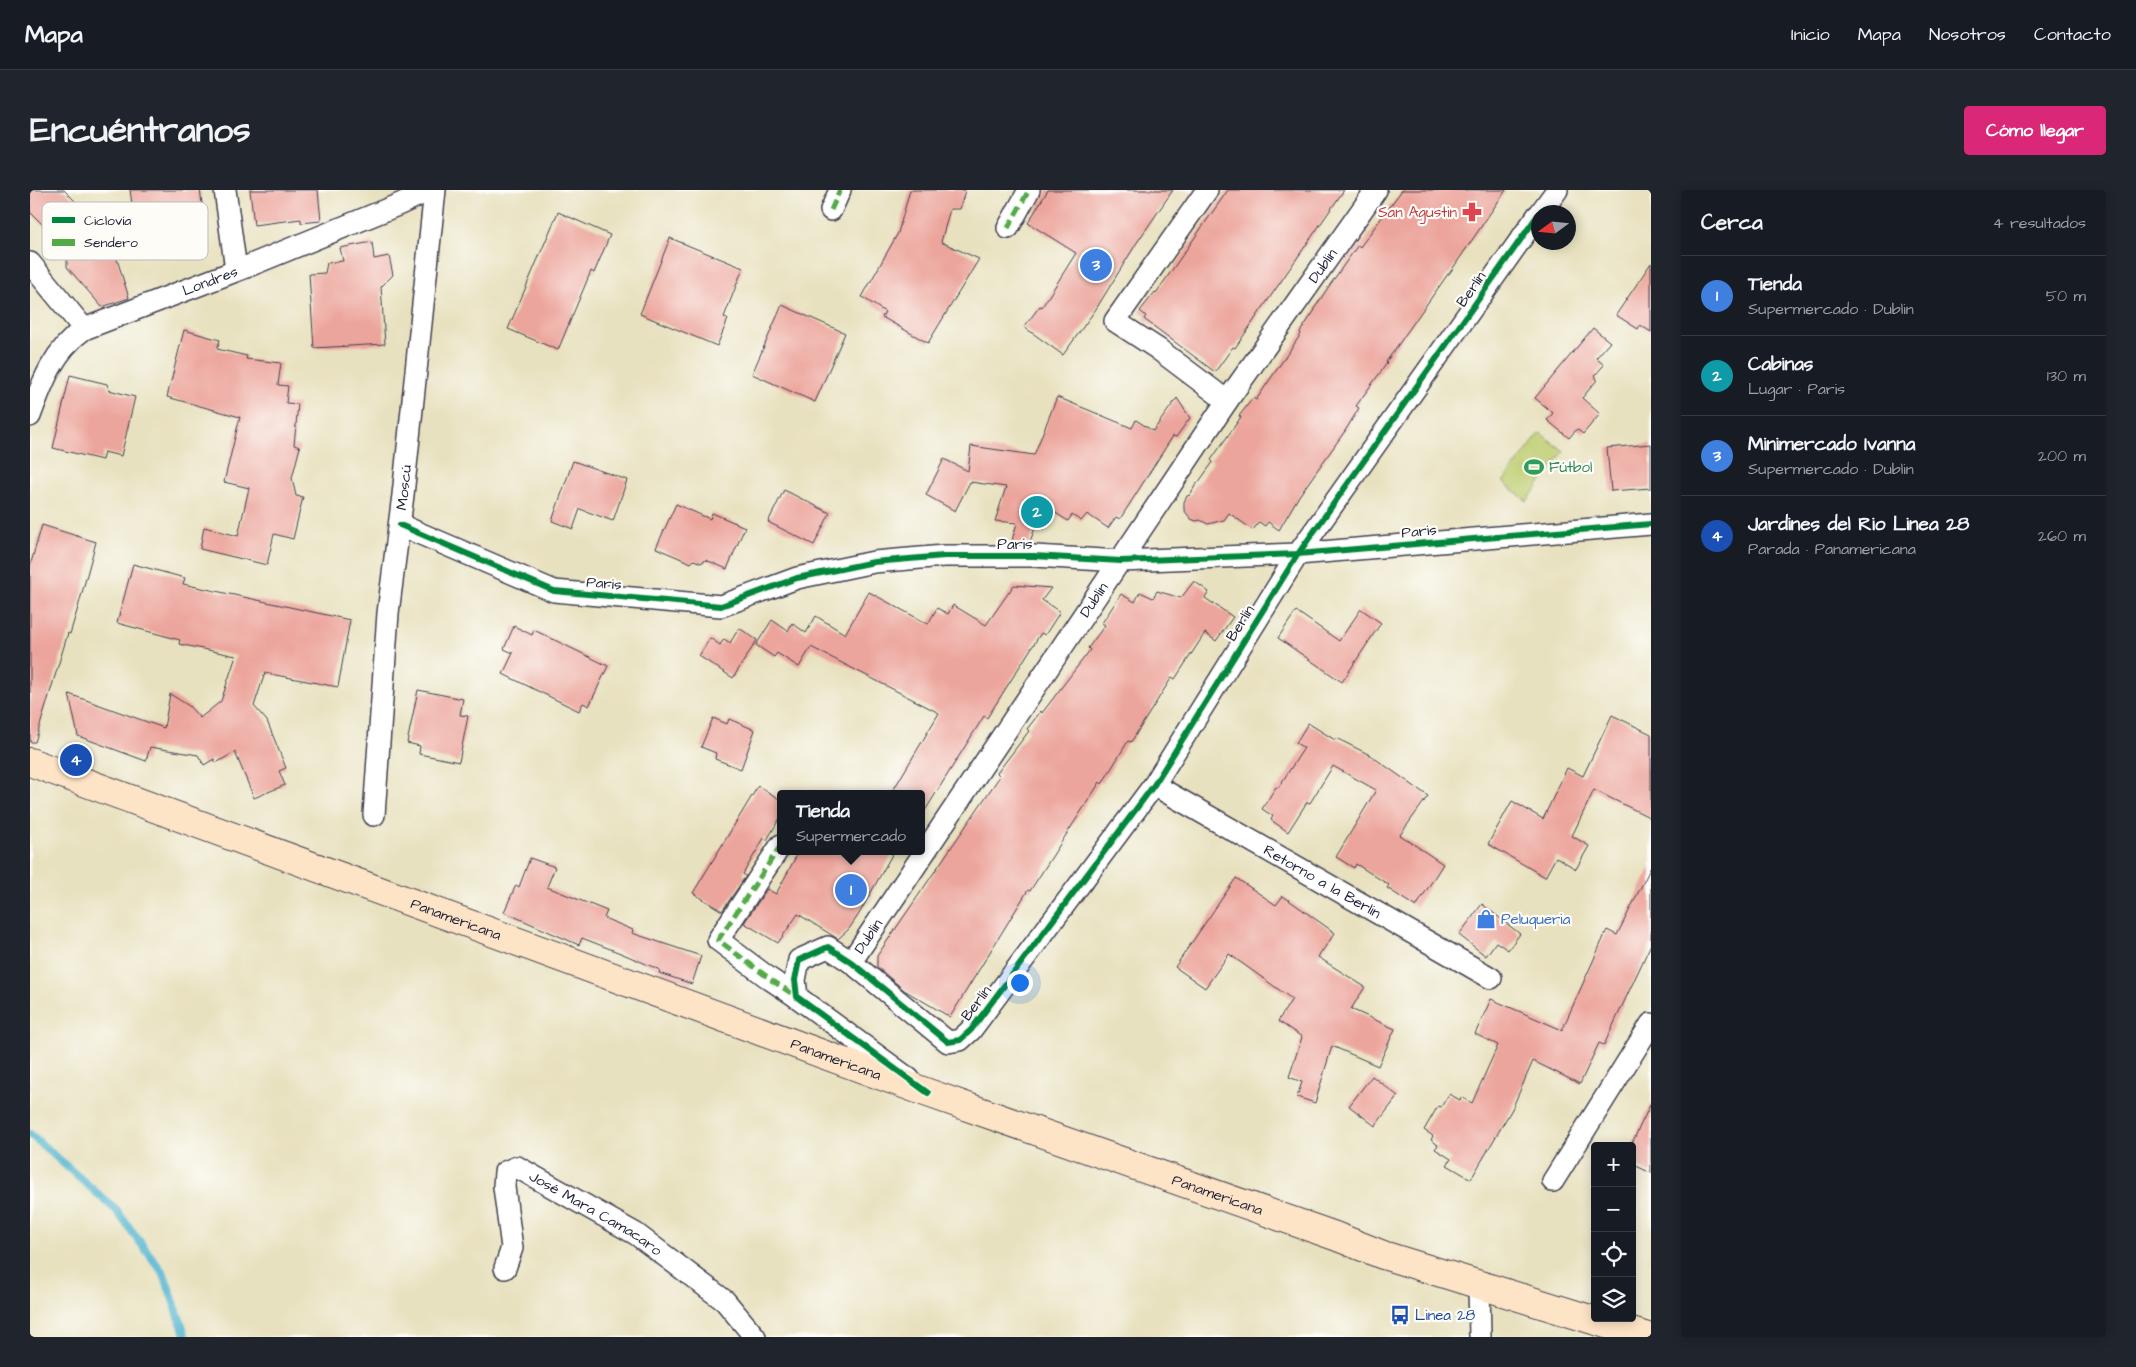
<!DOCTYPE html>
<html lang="es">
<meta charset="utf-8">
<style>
:root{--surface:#171b24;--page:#20242c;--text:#f1f3f6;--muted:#9ea1a6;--line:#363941;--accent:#db2777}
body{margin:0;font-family:"Architects Daughter",sans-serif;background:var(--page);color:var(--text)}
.controls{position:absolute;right:15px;bottom:15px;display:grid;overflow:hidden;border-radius:5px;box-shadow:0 2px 12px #0003}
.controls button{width:45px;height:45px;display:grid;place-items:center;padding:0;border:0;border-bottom:1px solid var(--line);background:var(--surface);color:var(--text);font:25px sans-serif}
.compass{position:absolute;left:1501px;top:15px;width:45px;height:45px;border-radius:50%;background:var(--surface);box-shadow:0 2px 12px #0003;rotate:255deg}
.you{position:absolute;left:989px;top:792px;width:18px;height:18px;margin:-12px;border:4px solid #fff;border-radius:50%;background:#1a73e8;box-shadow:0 0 0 8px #1a73e833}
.badge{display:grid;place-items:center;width:32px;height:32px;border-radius:50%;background:var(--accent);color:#fff;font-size:16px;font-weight:700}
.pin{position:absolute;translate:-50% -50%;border:2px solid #fff;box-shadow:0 1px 5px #0006}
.popup{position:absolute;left:747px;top:600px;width:148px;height:65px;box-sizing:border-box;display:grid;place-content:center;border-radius:5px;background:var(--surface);filter:drop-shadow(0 1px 4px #0005);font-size:16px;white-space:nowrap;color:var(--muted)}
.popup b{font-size:19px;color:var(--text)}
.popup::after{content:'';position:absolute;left:50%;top:100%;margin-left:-10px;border:10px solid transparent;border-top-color:var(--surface)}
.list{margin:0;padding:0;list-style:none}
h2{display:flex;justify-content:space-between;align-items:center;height:65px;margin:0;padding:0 20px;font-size:21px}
h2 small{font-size:16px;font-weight:400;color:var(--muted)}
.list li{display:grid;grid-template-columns:32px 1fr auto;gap:15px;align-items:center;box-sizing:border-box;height:80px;padding:0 20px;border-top:1px solid var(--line)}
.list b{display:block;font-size:19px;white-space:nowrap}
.list p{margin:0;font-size:16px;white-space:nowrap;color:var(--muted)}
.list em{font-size:16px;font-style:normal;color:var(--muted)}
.icon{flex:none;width:28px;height:28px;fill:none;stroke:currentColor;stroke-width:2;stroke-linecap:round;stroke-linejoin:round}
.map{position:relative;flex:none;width:1621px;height:1147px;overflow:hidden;border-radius:5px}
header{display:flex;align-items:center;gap:30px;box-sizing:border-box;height:70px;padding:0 25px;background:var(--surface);border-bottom:1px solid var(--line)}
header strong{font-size:24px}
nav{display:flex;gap:28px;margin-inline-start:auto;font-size:18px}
.intro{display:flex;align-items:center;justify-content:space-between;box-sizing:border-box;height:120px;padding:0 30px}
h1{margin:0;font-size:35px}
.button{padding:12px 22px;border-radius:5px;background:var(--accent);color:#fff;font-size:18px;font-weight:700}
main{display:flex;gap:30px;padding:0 30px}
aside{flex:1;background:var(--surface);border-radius:5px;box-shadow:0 2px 12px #0003}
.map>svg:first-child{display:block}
</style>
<header>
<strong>Mapa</strong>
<nav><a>Inicio</a><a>Mapa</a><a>Nosotros</a><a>Contacto</a></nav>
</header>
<div class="intro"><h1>Encuéntranos</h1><a class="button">Cómo llegar</a></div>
<main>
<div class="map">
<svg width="1621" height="1147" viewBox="0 0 1621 1147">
<rect width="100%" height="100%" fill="#fdfcf7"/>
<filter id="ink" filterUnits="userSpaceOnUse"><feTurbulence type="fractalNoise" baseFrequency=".02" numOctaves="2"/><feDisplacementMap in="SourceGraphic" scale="10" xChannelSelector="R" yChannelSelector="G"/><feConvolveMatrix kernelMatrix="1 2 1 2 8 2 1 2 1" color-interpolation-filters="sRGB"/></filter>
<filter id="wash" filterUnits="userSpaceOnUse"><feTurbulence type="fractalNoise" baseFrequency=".0096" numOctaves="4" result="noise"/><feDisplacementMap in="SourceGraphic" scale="20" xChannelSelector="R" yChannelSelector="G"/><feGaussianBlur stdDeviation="1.12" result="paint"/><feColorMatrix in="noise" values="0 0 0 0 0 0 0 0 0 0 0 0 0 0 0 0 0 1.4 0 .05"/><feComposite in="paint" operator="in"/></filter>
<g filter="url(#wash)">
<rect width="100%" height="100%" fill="#e8e1bf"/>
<path fill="#bdcd70" stroke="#707856" d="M1510,243L1534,261L1497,311L1473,292Z"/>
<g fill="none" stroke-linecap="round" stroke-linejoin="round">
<path stroke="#52b6d0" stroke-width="8" d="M0,944L86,1020L134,1084L156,1147"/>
</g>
<g id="blocks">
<path fill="#eca59c" d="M0,0H34L52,18L24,46L0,22Z
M100,0H170L176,41L107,50Z
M220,0H288L291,31L271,33V29L224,35Z
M880,0H935L930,19H920L911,52L949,69L898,153L852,127L855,122L832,107L868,43Z
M1018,0H1143L1106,54L1066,119L1033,165L994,137L1010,116L1012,117L1046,63L998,33Z
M1198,0H1314L1205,158L1203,157L1185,182L1114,129L1116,126L1110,121L1125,102L1126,103Z
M1372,0H1476L1419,84H1418L1356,172L1357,173L1326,216L1329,218L1315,241L1269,306L1249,340L1238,332L1235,336L1229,332L1223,340L1199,323L1194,330L1178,334L1170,330L1166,331L1161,329L1154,320V312L1157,306L1160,305L1166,294L1168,293L1183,272L1181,270L1211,227L1209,226L1223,208L1226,210L1271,144L1270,142L1285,120L1284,119L1297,99L1328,55L1330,57Z
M528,22L580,45L564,83L561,81L528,160L478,139Z
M640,48L713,78L694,127L698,129L687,156L610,124Z
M342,52L344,69L359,66L363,85L351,97L355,154L284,158L279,84L295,83L297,73L313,71L310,58Z
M82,53L99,108L72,117L37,77V67Z
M1621,73V142L1610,135L1608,139L1586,125Z
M752,115L815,143L785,212L722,184Z
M1563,138L1580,152L1566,168L1574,175L1565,185L1567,190L1552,208L1570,224L1553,244L1547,239L1539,248L1517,230L1523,223L1505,208Z
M154,140L190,150L187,159L217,166L216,169L251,173L248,195L258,196L256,213L268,214L264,255L270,257L262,288L266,306L273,307L263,349L244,344L237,375L170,359L174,337L208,346L219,298L194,292L210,227L137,207Z
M40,185L77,194L79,200L105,207L91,266L74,262L72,270L23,258Z
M1027,207L1102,238L1106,230L1123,241L1147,208L1160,228L1146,247L1143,246L1090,329L1086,327L1078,338L1057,324L1051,331L1042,325L1038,331L1024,322L1014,339L1006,336L999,354H981L987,333L965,331L976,297L940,292L925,321L896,305L914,269L938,281L941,256L1004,265Z
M1621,254V298L1581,301L1577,258Z
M543,271L597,290L583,331L550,319L543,339L522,331Z
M754,300L800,323L784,355L738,332Z
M646,314L680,329L682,323L715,337L697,379L676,370L671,373L664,370L661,373L626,358Z
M12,335L66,352L47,421L40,444L38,443L5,552H0V376Z
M103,374L155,388L153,394L320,430L308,497L235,483L224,516L237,531L256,578L249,581L255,595L224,608L205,562L186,573L184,569L174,575L168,565L120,557L116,571L48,546L39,504L134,538L140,504L159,516L170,528L191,511L206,466L149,454L150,450L87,433Z
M1164,391L1179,402L1175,408L1203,427L1186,451L1175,443L1145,489L1142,487L1101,552L1098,551L1072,594L1070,592L1000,701L998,700L920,827L874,800L847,777V766L970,586L967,583L999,541L997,539L1011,521L1012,523L1060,460L1058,458L1075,435L1072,433L1091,404L1105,412L1110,402L1123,408L1127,401L1151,408Z
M984,395L1021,398L1012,410L1030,422L1015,445L1011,443L957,528L954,526L891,627V604H861L909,523L781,457L769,477L747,463L744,467L726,455L742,430L758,441L762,433L776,443L786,426L815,444L839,402L898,434L907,418L918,424L923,415L956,435Z
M1331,419L1351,433L1312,492L1248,448L1266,421L1309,451Z
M484,436L502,445L504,440L578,476L559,516L553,513L549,521L473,484L483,463L474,459Z
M709,438L727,450L703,488L669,466L680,448L690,455L694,449L700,453Z
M388,500L433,509L430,525L438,526L429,572L389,564L390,556L377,553Z
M1582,525L1621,544V628L1564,600L1542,646L1559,656L1546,679L1526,667L1515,687L1458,654L1482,611L1513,629L1537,578L1553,586Z
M683,528L697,534L699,529L725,540L711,579L685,569L686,563L671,557Z
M1278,533L1305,550L1306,548L1340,565L1398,606L1370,645L1413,674L1386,717L1357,698L1359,695L1326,674L1324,678L1306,667L1346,600L1303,576L1280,613L1277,612L1258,642L1241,630L1243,626L1232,619L1246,597L1248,598L1274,558L1266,553Z
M728,596L751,610V626L737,650L734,648L713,684L716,686L692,721L663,703Z
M769,661H864L829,724L819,739L808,749L768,724L748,753L714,733L737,699L746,704Z
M500,668L525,677L517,697L577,721L574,728L603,740L602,743L671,766L662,794L629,783L630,780L593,764L552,748L549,755L474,722L486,695L489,697Z
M1621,677V754L1574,855L1569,853L1550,894L1503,871L1482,919L1441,989L1417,975L1421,969L1405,959L1408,955L1401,950L1403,946L1394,940L1408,916L1411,917L1419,904L1430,910L1431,907L1442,913L1468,855L1445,844L1461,809L1532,840L1577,740L1587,745Z
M1206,688L1246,715L1253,706L1305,743L1288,767L1335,797L1321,819L1365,839L1348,876L1302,856L1285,913L1267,907L1272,892L1259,887L1272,847L1248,831L1262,809L1199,764L1175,798L1145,777Z
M1452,714L1490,744L1478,760L1466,752L1456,766L1429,745Z
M1342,886L1368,906L1345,936L1319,916Z
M1621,913V983L1602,974V953Z"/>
</g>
</g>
<g filter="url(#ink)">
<use href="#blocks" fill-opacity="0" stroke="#403f4f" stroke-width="1"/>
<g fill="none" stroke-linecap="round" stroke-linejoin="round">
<defs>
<g id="minor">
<path d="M195,0L206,80"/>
<path d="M1177,0L1085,131L1128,159L1197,211"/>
<path d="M801,20L810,0"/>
<path d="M1511,22L1527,0"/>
<path d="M978,38L999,0"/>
<path d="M0,73L54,139"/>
<path id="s1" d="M0,226C12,193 24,160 54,139L216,77L370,14L400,0"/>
<path d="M370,335L524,401L691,416L767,388L844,372L914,366H1004L1091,371L1268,364L1621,334"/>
<path id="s2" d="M1124,595L1461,788"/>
<path id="s3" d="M344,625L358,423L373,305L405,0"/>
<path d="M751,655L688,750L740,789L767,807"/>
<path id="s4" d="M821,772L1197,211L1346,0"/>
<path d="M879,889L767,807L765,790L769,770L798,757L821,772L918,852L930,850L941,840L1124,595L1268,364L1508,25"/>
<path d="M1523,991L1621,834"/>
<path id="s5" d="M475,1078L482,1058L474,997L475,982L487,977L606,1044L695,1111L725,1147"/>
<path d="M1449,1096L1450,1147"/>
</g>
<g id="secondary">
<path id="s6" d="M0,572L898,903L1305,1046L1353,1065L1618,1147"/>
</g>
</defs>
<use href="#minor" stroke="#403f4f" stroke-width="24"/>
<use href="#secondary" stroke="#403f4f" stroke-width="30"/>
<use href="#minor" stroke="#fff" stroke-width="21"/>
<use href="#secondary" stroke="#fee4c6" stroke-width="28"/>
<path stroke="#53aa46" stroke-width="5" stroke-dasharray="10 5" stroke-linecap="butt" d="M801,20L810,0
M978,38L999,0
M751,655L688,750L740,789L767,807"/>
<defs>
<path id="cycleway" d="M370,335L524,401L691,416L767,388L844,372L914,366H1004L1091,371L1268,364L1621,334
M898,903L767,807L765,790L769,770L798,757L821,772L918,852L930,850L941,840L1124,595L1268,364L1508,25"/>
</defs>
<use href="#cycleway" stroke="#fdfcf7" stroke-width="9"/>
<use href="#cycleway" stroke="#00873e" stroke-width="6"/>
</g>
</g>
<defs>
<symbol id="pharmacy-bare" viewBox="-9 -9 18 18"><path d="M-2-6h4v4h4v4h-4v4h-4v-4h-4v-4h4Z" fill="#e0444e" stroke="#fdfcf7" stroke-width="2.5" paint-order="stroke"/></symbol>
<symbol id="stadium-bare" viewBox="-9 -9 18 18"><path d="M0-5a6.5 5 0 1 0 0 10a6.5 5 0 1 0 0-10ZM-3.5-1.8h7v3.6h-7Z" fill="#2e9e5b" stroke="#fdfcf7" stroke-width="2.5" paint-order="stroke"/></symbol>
<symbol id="shop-bare" viewBox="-9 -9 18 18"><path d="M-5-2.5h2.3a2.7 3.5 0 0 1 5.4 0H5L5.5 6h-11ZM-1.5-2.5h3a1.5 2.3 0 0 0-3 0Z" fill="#3f7fe0" stroke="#fdfcf7" stroke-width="2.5" paint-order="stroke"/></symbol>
<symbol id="bus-bare" viewBox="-9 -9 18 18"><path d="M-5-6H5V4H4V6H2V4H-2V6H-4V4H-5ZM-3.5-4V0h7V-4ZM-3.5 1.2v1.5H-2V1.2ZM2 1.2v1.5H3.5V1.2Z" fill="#1a4fb4" stroke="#fdfcf7" stroke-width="2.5" paint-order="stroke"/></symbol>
</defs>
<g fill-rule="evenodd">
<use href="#pharmacy-bare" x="1428" y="8" width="28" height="28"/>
<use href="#stadium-bare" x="1490" y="263" width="28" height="28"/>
<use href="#shop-bare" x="1442" y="715" width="28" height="28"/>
<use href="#bus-bare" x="1356" y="1111" width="28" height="28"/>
</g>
<g text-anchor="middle" stroke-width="4.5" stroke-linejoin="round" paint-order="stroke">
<g font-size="15" fill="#be3a42" stroke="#fdfcf7" text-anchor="end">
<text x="1427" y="27">San Agustin</text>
</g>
<g font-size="15" fill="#22223b" stroke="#fdfcf7">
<text dy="5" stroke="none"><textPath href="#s4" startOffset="841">Dublin</textPath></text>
<text dy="5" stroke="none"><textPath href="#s1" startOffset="239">Londres</textPath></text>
<text transform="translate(1441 99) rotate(-55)" y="5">Berlín</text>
<text dy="5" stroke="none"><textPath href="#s3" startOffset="329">Moscú</textPath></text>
<text transform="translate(1389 341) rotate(-5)" y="5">Paris</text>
<text x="985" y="359">Paris</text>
<text transform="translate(574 393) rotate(5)" y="5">Paris</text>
<text dy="5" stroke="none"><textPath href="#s4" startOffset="436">Dublin</textPath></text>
<text transform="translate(1210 433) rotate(-58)" y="5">Berlín</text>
<text dy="5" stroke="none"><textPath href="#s2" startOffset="194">Retorno a la Berlin</textPath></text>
<text dy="5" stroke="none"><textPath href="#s6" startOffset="454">Panamericana</textPath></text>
<text dy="5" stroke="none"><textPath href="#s4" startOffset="31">Dublin</textPath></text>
<text transform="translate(946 813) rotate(-53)" y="5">Berlín</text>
<text dy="5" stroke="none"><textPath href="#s6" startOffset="859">Panamericana</textPath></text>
<text dy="5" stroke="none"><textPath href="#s6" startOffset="1264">Panamericana</textPath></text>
<text dy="5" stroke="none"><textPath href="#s5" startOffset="202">José Mara Camacaro</textPath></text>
</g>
<g font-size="15" fill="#27864d" stroke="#fdfcf7" text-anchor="start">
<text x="1519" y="282">Fútbol</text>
</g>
<g font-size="15" fill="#366cbe" stroke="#fdfcf7" text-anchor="start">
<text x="1471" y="734">Peluqueria</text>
</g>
<g font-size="15" fill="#164399" stroke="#fdfcf7" text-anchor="start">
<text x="1385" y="1130">Linea 28</text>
</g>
</g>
<rect x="12" y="12" width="166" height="58" rx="8" fill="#fdfcf7" stroke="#bbbbbf" stroke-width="1"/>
<rect x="22" y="27" width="23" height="6" fill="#00873e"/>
<rect x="22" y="49" width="23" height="7" fill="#53aa46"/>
<g font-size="14" fill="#22223b">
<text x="54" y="35">Ciclovía</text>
<text x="54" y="57">Sendero</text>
</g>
</svg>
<div class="controls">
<button>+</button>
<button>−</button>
<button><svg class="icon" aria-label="locate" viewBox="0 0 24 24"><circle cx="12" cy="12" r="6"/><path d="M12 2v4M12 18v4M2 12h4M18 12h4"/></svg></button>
<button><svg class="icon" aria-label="layers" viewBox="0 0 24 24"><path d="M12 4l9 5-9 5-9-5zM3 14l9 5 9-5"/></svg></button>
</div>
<svg class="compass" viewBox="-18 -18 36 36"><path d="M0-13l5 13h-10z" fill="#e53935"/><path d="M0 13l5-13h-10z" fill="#9ea1a6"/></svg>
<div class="you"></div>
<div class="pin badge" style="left:821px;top:700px;background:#3f7fe0">1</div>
<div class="popup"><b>Tienda</b>Supermercado</div>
<div class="pin badge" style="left:1007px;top:322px;background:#0f9aa8">2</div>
<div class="pin badge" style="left:1066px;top:75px;background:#3f7fe0">3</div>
<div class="pin badge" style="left:46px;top:570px;background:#1a4fb4">4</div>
</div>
<aside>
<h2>Cerca<small>4 resultados</small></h2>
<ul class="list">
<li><span class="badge" style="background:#3f7fe0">1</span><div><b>Tienda</b><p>Supermercado · Dublin</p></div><em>50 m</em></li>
<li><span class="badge" style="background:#0f9aa8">2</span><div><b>Cabinas</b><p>Lugar · Paris</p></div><em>130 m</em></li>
<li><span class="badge" style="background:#3f7fe0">3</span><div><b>Minimercado Ivanna</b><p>Supermercado · Dublin</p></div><em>200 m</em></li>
<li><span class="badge" style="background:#1a4fb4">4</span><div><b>Jardines del Rio Linea 28</b><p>Parada · Panamericana</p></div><em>260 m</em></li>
</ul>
</aside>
</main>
